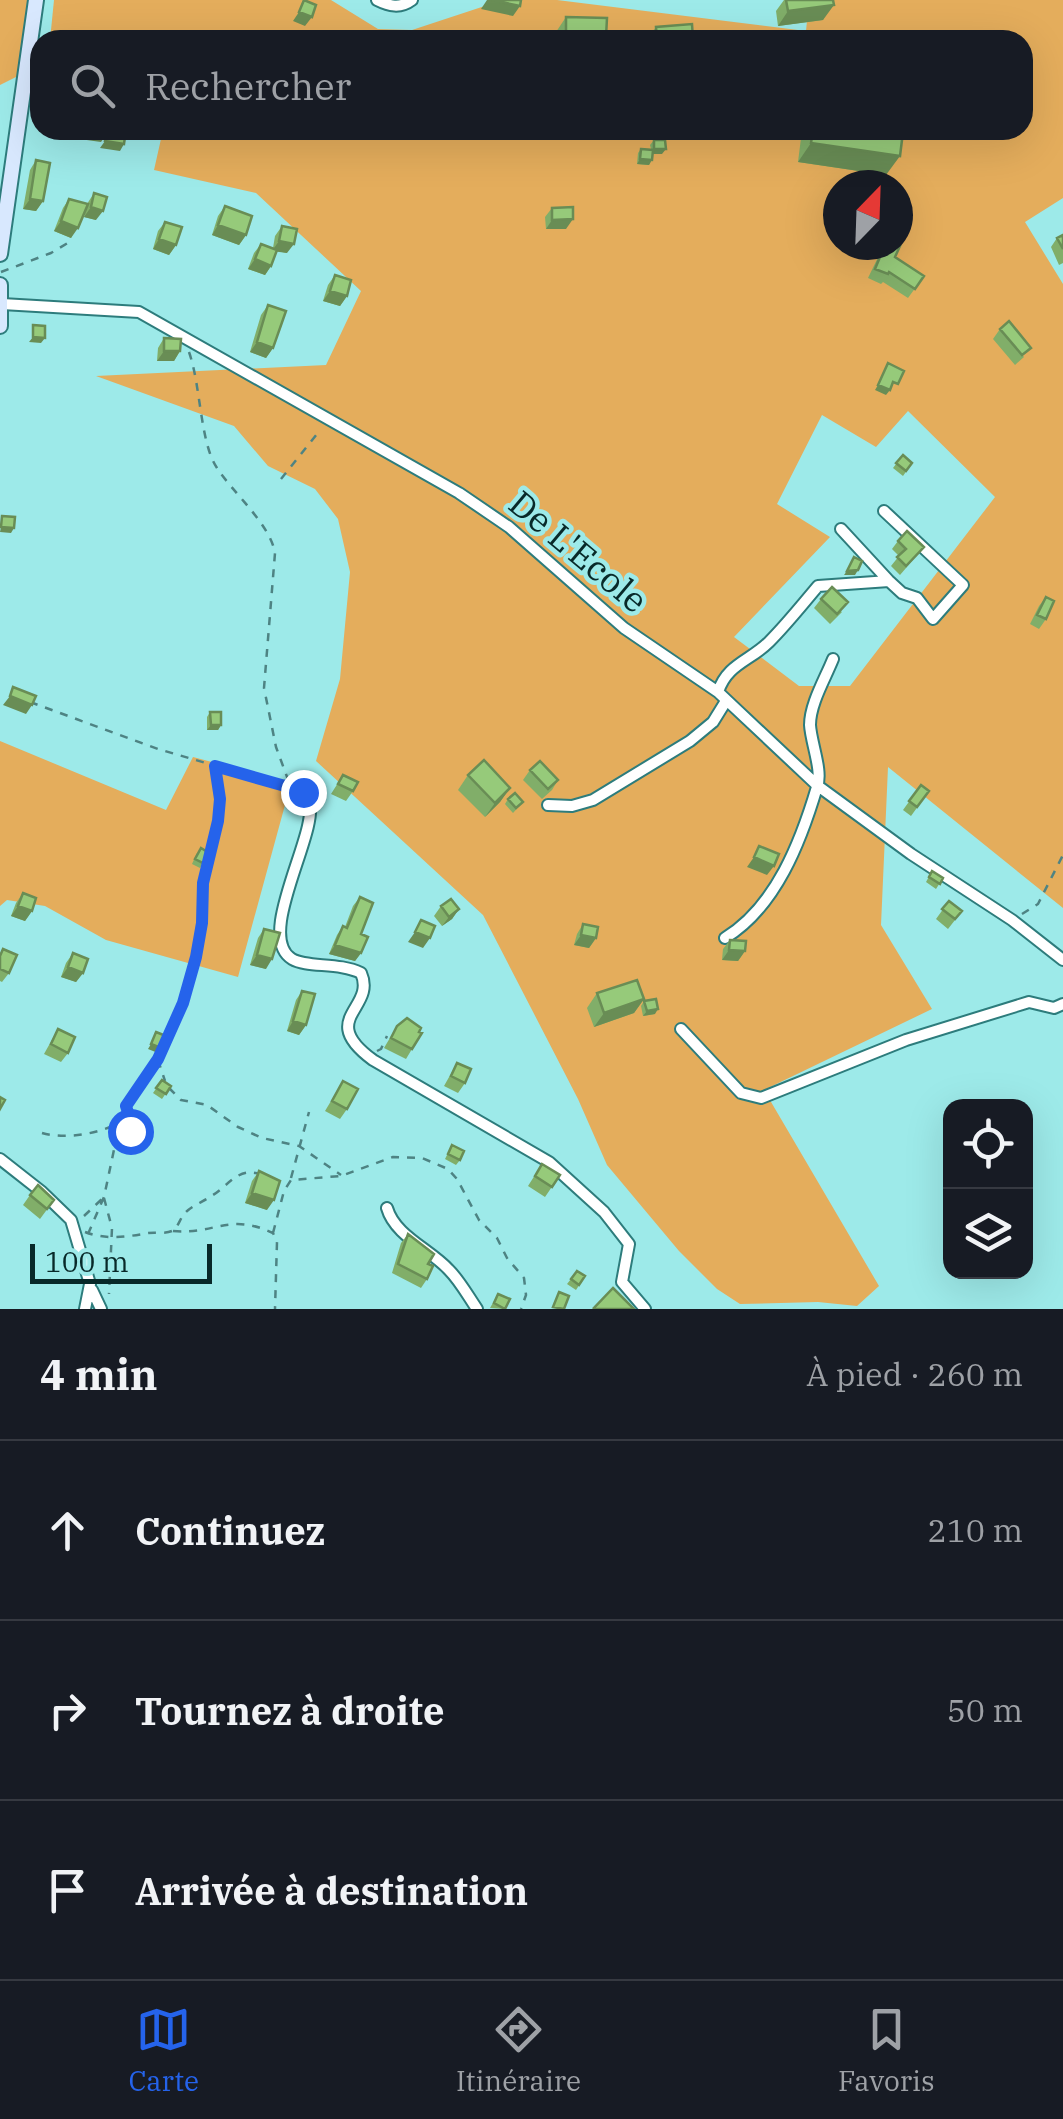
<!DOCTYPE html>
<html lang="fr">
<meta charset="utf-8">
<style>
:root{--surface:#171b24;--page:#242831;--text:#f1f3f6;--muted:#9ea1a6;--line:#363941;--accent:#2563eb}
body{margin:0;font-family:"IBM Plex Serif",serif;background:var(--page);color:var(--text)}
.controls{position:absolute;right:30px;bottom:30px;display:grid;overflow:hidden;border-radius:20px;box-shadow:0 10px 40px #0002}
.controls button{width:90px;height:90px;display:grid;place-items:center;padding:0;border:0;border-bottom:2px solid var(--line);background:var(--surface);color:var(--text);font:50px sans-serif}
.compass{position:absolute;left:823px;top:170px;width:90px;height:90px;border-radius:50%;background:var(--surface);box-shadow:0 10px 40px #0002;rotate:23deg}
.scale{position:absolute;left:30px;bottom:25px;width:182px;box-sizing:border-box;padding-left:10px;border:5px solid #082929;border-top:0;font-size:28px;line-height:35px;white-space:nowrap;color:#082929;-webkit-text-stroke:8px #9deae9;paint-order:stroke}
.stop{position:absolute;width:30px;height:30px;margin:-22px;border:8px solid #2563eb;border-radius:50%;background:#fff}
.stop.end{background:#2563eb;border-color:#fff;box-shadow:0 2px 10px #0008}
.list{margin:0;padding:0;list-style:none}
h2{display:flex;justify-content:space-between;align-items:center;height:130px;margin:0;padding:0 40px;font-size:42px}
h2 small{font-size:32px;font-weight:400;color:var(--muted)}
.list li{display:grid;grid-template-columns:65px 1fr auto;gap:30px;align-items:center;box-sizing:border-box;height:180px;padding:0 40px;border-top:2px solid var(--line)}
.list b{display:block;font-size:38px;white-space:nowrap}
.list em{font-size:32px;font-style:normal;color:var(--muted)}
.icon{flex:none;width:55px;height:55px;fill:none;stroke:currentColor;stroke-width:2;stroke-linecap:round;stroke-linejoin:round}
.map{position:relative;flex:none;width:1063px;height:1309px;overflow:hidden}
.search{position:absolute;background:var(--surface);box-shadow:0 10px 40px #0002;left:30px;right:30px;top:30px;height:110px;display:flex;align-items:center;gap:25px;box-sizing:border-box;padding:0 35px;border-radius:30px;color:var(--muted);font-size:38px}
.sheet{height:670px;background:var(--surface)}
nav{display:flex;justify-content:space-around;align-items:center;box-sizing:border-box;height:140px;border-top:2px solid var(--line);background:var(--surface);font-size:28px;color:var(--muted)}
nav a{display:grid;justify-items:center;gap:5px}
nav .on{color:var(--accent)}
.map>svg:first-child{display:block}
</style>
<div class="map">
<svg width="1063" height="1309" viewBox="0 0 1063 1309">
<rect width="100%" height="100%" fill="#9deae9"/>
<path fill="#e4ad5c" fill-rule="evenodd" d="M0,0H29L18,76L0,85Z
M54,0H331L378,29L412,30L503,0H557L806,31L809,0H1063V198L1025,222L1063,284V908L888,767L881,925L932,1009L764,1090L879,1286L857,1306L818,1302L740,1304L717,1289L679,1251L607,1165L578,1099L483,915L316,761L340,679L350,572L338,519L315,489L268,466L234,426L96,376L326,365L361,291L256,193L154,170L163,130H1023V40H50ZM838,185H898V245H838ZM908,411L995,497L850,686H799L734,637L830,537L777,504L822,415L876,447Z
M0,741L166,810L193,757L291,783L238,977L106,940L45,906L7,900L0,906Z"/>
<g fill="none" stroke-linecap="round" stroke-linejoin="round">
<defs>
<path id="street" d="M377,0C389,6 400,9 412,0
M2,304L139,312L459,493L509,527L624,628L718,692L818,786L911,854L1012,920L1063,960
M841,529L889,581L902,593L917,598L933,619L963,585L884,511
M718,692C727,664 750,661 769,642C786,625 802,605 818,586L889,581
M309,801C320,831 254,936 292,959C307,968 339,962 361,973C377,1009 316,1018 373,1060L549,1162L604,1212L629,1244L622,1282L645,1309
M548,805L572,806L593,800L690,741L713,722L726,701
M725,938C776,907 801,841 817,787C823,771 811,743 810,725C810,704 825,679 833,659
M681,1029L741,1093L761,1098L906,1040L1029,1002L1054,1008L1063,1004
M0,1159L42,1192L71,1220L90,1284L85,1309
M387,1208C395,1236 430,1249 449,1270C460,1281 468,1296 477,1309
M92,1290L101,1309"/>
<path id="secondary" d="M0,254L36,0
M0,285V326"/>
</defs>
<use href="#street" stroke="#2d7c7c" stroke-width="14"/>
<use href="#secondary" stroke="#2d7c7c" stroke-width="18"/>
<path stroke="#4e8383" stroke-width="2.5" stroke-dasharray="8 8" stroke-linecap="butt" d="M1,272L51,253L71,241
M189,352C201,386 200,443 217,468C234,494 270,524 275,553L264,688L276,747L290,785
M281,479L321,429
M30,702L158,749L285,786L290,785L301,791
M1022,914L1038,904L1063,855
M377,1051L381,1049L387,1036
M158,1060L165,1081
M169,1088L181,1100L207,1105L238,1127L262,1138L299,1146L341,1175
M42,1133C67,1140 104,1133 124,1120L126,1106L151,1071L178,1014L196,957L202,923L203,883L218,821L220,799L215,766
M291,1178L309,1112
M104,1198L112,1228L109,1294
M84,1216L103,1198
M173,1231C216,1235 228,1212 273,1233L277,1242L275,1309
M85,1232C105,1240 127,1237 148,1233C155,1232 165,1234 172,1231C179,1227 180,1217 186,1212C193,1205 205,1201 213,1195C229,1185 238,1167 260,1174
M273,1233L284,1191L291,1180L341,1176L393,1157L422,1158L448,1169L457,1179L479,1220L497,1238L507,1258L524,1278L526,1295L521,1309
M88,1234L104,1197L115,1145L128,1135L131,1124"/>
<use href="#street" stroke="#fff" stroke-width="10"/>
<use href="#secondary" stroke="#d8e8fe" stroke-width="14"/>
</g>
<path fill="#81ae69" d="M784,0H833L823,20L778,26L776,11Z
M566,17L606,37L604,40H556V32Z
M656,27L693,40H649V36Z
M807,130H887L886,175L798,162L801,138Z
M654,140L662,154H653L649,165L637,164L638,153L641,149H651L650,145Z
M36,160L43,201L36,211L23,209L30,170Z
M94,193L96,220L84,217L87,205L71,238L54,231L63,208L69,199L87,204Z
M225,206L246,235L239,245L212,235L218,216Z
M552,208L566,229H546L545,217Z
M165,222L176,245L169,255L153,249L158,231Z
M282,226L287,253L277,251L271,266L265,275L248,269L254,253L261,244L273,248L275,236Z
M1063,235V263L1059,265L1051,247L1057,238Z
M884,245H898L895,257L924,276L908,298L883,282L881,284L868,278Z
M335,275L347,296L340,306L323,301L328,285Z
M268,305L273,348L266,358L250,352L261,315Z
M1000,329L1024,357L1015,365L993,339Z
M164,338L180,351L174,361H157L158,348Z
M903,455L912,463L903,476L893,468Z
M898,541L924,547L900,575L891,566L899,556L892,549Z
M1046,597V619L1039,629L1030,624L1039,606Z
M821,599L842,612L830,624L814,608Z
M210,712L221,725L218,730H207V717Z
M530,770L558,780L552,790L542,799L523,780Z
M343,775L353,791L346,801L331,794Z
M468,775L510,788L500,802L485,817L458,790Z
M921,785L929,791L911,816L903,810Z
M508,799L523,802L513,813L505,804Z
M197,853H209L200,868L192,864Z
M932,871L943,878L936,889L926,882Z
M23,893L32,911L25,921L11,916L16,903Z
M360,897L361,953L355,961L329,954L337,935L343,926L345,927L353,906Z
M949,901L962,911L948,929L936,919Z
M441,906L459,909L452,919L442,926L434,916Z
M583,924L596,938L589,948L574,945L577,934Z
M264,929L266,969L250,965L258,938Z
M730,940L745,951L738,961L722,960L723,949Z
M3,949L9,973L2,982L0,981V954Z
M73,953L83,973L76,982L61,977L66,963Z
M302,991L306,1025L299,1035L287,1031L296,1000Z
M597,993L644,999L634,1013L594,1027L587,1008Z
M644,1001L655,1014L643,1016L641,1006Z
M397,1026L412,1049L406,1059L384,1048Z
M58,1029L68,1053L61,1062L44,1054Z
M457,1063L465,1083L458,1093L444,1086Z
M162,1080L171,1086L162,1099L153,1093Z
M343,1081L347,1109L340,1119L325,1111Z
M452,1145L460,1160L456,1165L445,1159Z
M542,1164L560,1175L545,1197L528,1186Z
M259,1171L267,1210L245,1203L252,1181Z
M30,1195L54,1200L40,1219L23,1205Z
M408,1234L428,1264L427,1279L421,1288L392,1273L401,1243Z
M585,1276L576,1290L567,1284L571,1279Z
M498,1294L505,1309L490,1308Z"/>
<path fill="#698d55" d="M487,0H492L520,6L513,16L481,9Z
M834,5L823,20L778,26L788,11Z
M299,12L312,17L305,26L293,21Z
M566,36L606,37L604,40H563Z
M62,130H73L106,135L101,142L58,136Z
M105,141L124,144L120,151L100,148Z
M811,143L900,156L886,175L798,162Z
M654,149H666L662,154H651Z
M640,159L652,160L649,165L637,164Z
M30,199L43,201L36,211L23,209Z
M91,207L103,211L96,220L84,217Z
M573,219L566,229H546L552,220Z
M61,221L78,228L71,238L54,231Z
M218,225L246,235L239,245L212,235Z
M159,239L176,245L169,255L153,249Z
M279,241L294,244L287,253L272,251Z
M255,259L271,266L265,275L248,269Z
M330,291L347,296L340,306L323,301Z
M33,337L45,338L41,343L29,342Z
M257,342L273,348L266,358L250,352Z
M164,351H180L174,361H157Z
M878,385L890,390L886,395L875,390Z
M1,527L14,528L11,533L0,532Z
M858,570L855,575H844L847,571Z
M10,696L32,705L26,714L3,705Z
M211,725H221L218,730H207Z
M510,788L500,802L485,817L495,803Z
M754,857L774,866L767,875L747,867Z
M18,906L32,911L25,921L11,916Z
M459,909L452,919L442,926L449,917Z
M415,932L430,938L423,948L408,942Z
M581,935L596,938L589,948L574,945Z
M335,945L361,953L355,961L329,954Z
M729,950L745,951L738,961L722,960Z
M257,955L272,959L266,969L250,965Z
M68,967L83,973L76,982L61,977Z
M644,999L634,1013L594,1027L604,1013Z
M658,1009L655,1014L643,1016L647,1011Z
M293,1021L306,1025L299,1035L287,1031Z
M151,1044L161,1048L158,1053L148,1049Z
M122,1124L130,1128L127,1133L119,1129Z
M252,1193L274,1200L267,1210L245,1203Z"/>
<path fill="#96ca7a" stroke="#698d55" stroke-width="2.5" d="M304,0L316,5L312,17L299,12Z
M492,0H521L520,6Z
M786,0H833L834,5L788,11Z
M566,17L607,18L606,37L566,36Z
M692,24L693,39L657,40L656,27Z
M73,130H126L124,144L105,141L106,135Z
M813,130H887L903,132L900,156L811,143Z
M654,140H665L666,149H654Z
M641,149L653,150L652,160L640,159Z
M36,160L50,163L43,201L30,199Z
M94,193L107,197L103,211L91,207Z
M69,199L88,204L78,228L61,221Z
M225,206L252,216L246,235L218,225Z
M573,207V219L552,220V208Z
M165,222L182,227L176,245L159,239Z
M282,226L297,229L294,244L279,241Z
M1063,235V249L1057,238Z
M261,244L277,250L271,266L255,259Z
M885,245L900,246L895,257L924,276L915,289L889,272L888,274L875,269Z
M335,275L351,280L347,296L330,291Z
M268,305L286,311L273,348L257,342Z
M1009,321L1031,348L1022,355L1000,329Z
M33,325L45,326V338L33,337Z
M164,338L181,339L180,351H164Z
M888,363L904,371L898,384L893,382L890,390L878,385Z
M903,455L912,463L906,471L896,463Z
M2,516L15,517L14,528L1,527Z
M907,531L924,547L906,566L897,557L906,549L898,541Z
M854,557L862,561L858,570L847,571Z
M832,587L848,602L837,614L821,599Z
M1046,597L1054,601L1046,619L1037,615Z
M13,687L36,696L32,705L10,696Z
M210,712H221V725H211Z
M484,760L510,788L495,803L468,775Z
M540,761L558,780L548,789L530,770Z
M343,775L358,782L353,791L338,784Z
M921,785L929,791L917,807L909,801Z
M515,793L523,802L516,808L508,799Z
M759,846L779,854L774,866L754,857Z
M201,848L209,853L203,863L195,859Z
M932,871L943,878L940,884L929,877Z
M23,893L36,898L32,911L18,906Z
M360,897L373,903L361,934L368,937L361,953L335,945L343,926L347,928Z
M451,899L459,909L449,917L441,906Z
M949,901L962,911L955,919L942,909Z
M421,920L435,926L430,938L415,932Z
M583,924L598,927L596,938L581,935Z
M264,929L280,933L272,959L257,955Z
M730,940L746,941L745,951L729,950Z
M3,949L17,955L9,973L0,969V956Z
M73,953L88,959L83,973L68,967Z
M637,980L644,999L604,1013L597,993Z
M302,991L315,994L306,1025L293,1021Z
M656,999L658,1009L647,1011L644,1001Z
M407,1018L421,1028L419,1032L422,1033L412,1049L391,1038L397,1026Z
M58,1029L75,1037L68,1053L51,1044Z
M156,1032L166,1036L161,1048L151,1044Z
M457,1063L471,1069L465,1083L451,1076Z
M162,1080L171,1086L166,1094L156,1088Z
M343,1081L358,1089L347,1109L332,1101Z
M0,1097L5,1100L0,1109Z
M125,1116L134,1119L130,1128L122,1124Z
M452,1145L464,1151L460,1160L448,1154Z
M542,1164L560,1175L552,1187L535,1176Z
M259,1171L280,1181L274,1200L252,1193Z
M38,1185L54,1200L47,1209L30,1195Z
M408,1234L434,1254L428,1264L433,1266L427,1279L398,1264Z
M577,1271L585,1276L579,1285L571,1279Z
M613,1288L634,1309H596L594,1308Z
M559,1292L569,1296L564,1309L553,1307Z
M498,1294L510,1299L505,1309L494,1303Z"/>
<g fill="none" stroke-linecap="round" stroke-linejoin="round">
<path stroke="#2563eb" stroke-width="12" d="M130,1131L132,1125L126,1106L158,1059L183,1003L196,957L202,923L203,883L218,821L220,799L215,766L285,786L290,785L303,792"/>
</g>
<g text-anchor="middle" stroke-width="9" stroke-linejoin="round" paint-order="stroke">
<g font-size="35" fill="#082929" stroke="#9deae9">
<text transform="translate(578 552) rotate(40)" y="12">De L'Ecole</text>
</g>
</g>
</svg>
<div class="controls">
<button><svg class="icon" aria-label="locate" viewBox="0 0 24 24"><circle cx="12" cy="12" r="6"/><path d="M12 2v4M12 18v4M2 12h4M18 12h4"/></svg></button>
<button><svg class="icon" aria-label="layers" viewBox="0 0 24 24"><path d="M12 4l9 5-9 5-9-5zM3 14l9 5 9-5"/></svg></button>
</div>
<svg class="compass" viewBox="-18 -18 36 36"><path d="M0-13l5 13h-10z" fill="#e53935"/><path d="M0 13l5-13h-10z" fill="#9ea1a6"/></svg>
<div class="scale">100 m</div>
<div class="stop" style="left:130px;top:1131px"></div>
<div class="stop end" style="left:303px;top:792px"></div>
<div class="search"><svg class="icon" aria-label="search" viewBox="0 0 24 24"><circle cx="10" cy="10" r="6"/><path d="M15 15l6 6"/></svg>Rechercher</div>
</div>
<section class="sheet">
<h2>4 min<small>À pied · 260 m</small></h2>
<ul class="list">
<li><svg class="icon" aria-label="ahead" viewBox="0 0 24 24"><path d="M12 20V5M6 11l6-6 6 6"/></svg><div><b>Continuez</b></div><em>210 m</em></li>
<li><svg class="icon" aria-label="right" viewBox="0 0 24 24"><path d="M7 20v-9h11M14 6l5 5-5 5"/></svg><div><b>Tournez à droite</b></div><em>50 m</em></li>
<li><svg class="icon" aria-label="arrive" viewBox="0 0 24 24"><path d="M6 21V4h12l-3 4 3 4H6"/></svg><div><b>Arrivée à destination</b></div></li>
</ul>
</section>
<nav>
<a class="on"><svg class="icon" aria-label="map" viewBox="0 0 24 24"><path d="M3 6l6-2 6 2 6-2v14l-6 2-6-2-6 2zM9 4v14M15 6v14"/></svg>Carte</a>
<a><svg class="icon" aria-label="directions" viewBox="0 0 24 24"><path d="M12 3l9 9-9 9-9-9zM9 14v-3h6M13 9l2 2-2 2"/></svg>Itinéraire</a>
<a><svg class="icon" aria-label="saved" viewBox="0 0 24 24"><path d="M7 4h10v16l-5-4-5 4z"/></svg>Favoris</a>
</nav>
